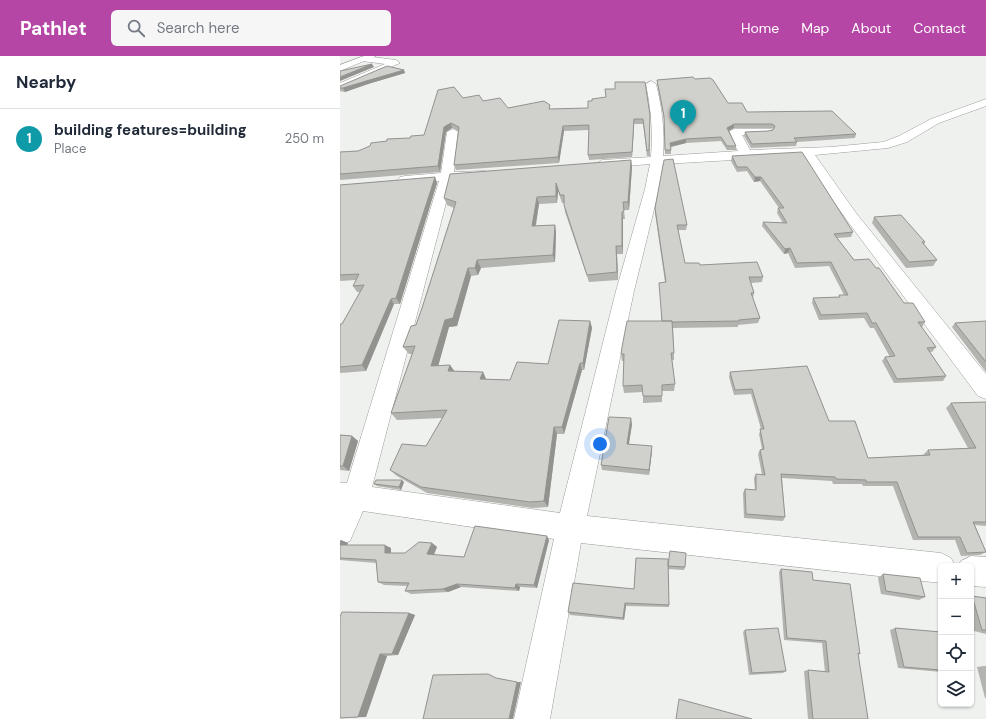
<!DOCTYPE html>
<meta charset="utf-8">
<style>
:root{--surface:#fff;--page:#f6f6f7;--text:#1f2937;--muted:#747a83;--line:#e0e1e3;--accent:#b546a5}
body{margin:0;font-family:"DM Sans",sans-serif;background:var(--page);color:var(--text)}
.controls{position:absolute;right:12px;bottom:12px;display:grid;overflow:hidden;border-radius:6px;box-shadow:0 1px 3px #0004}
.controls button{width:36px;height:36px;display:grid;place-items:center;padding:0;border:0;border-bottom:1px solid var(--line);background:var(--surface);color:var(--text);font:20px sans-serif}
.you{position:absolute;left:260px;top:388px;width:14px;height:14px;margin:-10px;border:3px solid #fff;border-radius:50%;background:#1a73e8;box-shadow:0 0 0 6px #1a73e833}
.badge{display:grid;place-items:center;width:26px;height:26px;border-radius:50%;background:var(--accent);color:#fff;font-size:13px;font-weight:700}
.pin{position:absolute;translate:-50% -33px;filter:drop-shadow(0 1px 2px #0008)}
.pin::after{content:'';position:absolute;top:21px;width:14px;height:12px;background:inherit;clip-path:polygon(0 0,100% 0,50% 100%)}
.list{margin:0;padding:0;list-style:none}
h2{display:flex;justify-content:space-between;align-items:center;height:52px;margin:0;padding:0 16px;font-size:17px}
h2 small{font-size:13px;font-weight:400;color:var(--muted)}
.list li{display:grid;grid-template-columns:26px 1fr auto;gap:12px;align-items:center;box-sizing:border-box;height:60px;padding:0 16px;border-top:1px solid var(--line)}
.list b{display:block;font-size:15px;white-space:nowrap}
.list p{margin:0;font-size:13px;white-space:nowrap;color:var(--muted)}
.list em{font-size:13px;font-style:normal;color:var(--muted)}
.icon{flex:none;width:22px;height:22px;fill:none;stroke:currentColor;stroke-width:2;stroke-linecap:round;stroke-linejoin:round}
.map{position:relative;flex:none;width:646px;height:663px;overflow:hidden}
header{display:flex;align-items:center;gap:24px;box-sizing:border-box;height:56px;padding:0 20px;background:var(--accent);color:#fff}
header strong{font-size:19px}
nav{display:flex;gap:22px;margin-inline-start:auto;font-size:14px}
.search{width:280px;height:36px;background:var(--page);display:flex;align-items:center;gap:10px;box-sizing:border-box;padding:0 14px;border-radius:6px;color:var(--muted);font-size:15px}
main{display:flex}
aside{flex:1;background:var(--surface)}
.map>svg:first-child{display:block}
</style>
<header>
<strong>Pathlet</strong>
<div class="search"><svg class="icon" aria-label="search" viewBox="0 0 24 24"><circle cx="10" cy="10" r="6"/><path d="M15 15l6 6"/></svg>Search here</div>
<nav><a>Home</a><a>Map</a><a>About</a><a>Contact</a></nav>
</header>
<main>
<aside>
<h2>Nearby<small></small></h2>
<ul class="list">
<li><span class="badge" style="background:#0f9aa8">1</span><div><b>building features=building</b><p>Place</p></div><em>250 m</em></li>
</ul>
</aside>
<div class="map">
<svg width="646" height="663" viewBox="0 0 646 663">
<rect width="100%" height="100%" fill="#eef1ed"/>
<g fill="none" stroke-linecap="round" stroke-linejoin="round">
<defs>
<path id="minor" d="M25,0L56,4L60,7L0,33V27L45,8L22,5L21,3Z
M311,25L316,28C322,52 325,75 323,100L398,95L388,76L394,73H431L433,75L431,77L427,78L402,79L410,94L491,91L543,86L559,80L591,63L646,43V50L599,67L567,86L548,92L475,99L516,157L646,318V343L638,340L506,163L462,100L323,108L319,133L294,235L247,460L601,497L611,502L615,510H601V527L241,487L210,663H174L214,483L23,455L10,485L0,489V427H7L99,125L65,128L60,127L58,124L60,121L65,120L101,117L107,76L113,73L119,76L114,116L145,115L147,118L145,121L112,124L32,431L220,457L276,235L305,133L310,108L262,112L256,108L262,104L311,101C313,75 311,53 306,28Z
M631,500L646,501V531L631,530V510H618L621,505Z"/>
<path id="highway" d="M24,0H36L0,15V9Z"/>
</defs>
<use href="#minor" stroke="#9a9d99" stroke-width="1"/>
<use href="#highway" stroke="#9a9d99" stroke-width="1"/>
<use href="#minor" fill="#fff" fill-rule="evenodd"/>
<use href="#highway" fill="#fff" fill-rule="evenodd"/>
</g>
<path fill="#b3b3af" d="M64,14L65,17L28,28L5,36L0,35V32Z
M355,23L388,47L407,56L516,78L515,82L457,86L456,90L411,92L404,80L405,76L428,75L433,74V73L431,72H394L389,74L396,90V94H387L381,85L346,87L331,91V98H325L324,63L317,27V24Z
M123,42L143,45L168,52L210,49V53L310,59V100H307L303,68H294L292,101L249,104L248,99L249,74L224,75L219,107L116,114L114,109L118,75L112,72L106,76L100,116L0,124V96L18,95L84,79Z
M392,100L513,176L511,181L497,182L514,204L585,266L582,271H581L596,291L592,296H590L606,320L603,325L554,327L542,305L545,301H550L534,272H530L524,262L479,264L472,247L473,242L499,241V239H504L489,210L455,212L448,197L444,198L422,170L423,166L443,167L437,157L438,152H439L420,125L414,126L407,115L397,116L391,105Z
M291,104L292,111L289,154H284L285,163H283V198H277L278,224L249,226L225,156L224,149V147H222L218,135L217,147L199,148L196,170L215,169L216,177L215,206L141,212L138,219L131,220L117,270L109,271L98,310L110,309L114,315L143,316L146,323L170,324L208,308L250,265L252,272L244,314H242L224,378H217L208,451L193,452L87,437L57,420L50,414L86,390L102,362L57,364L51,357L72,298H69L63,291L76,269L82,252L114,152L107,149L104,142Z
M95,121L97,127L60,248H54L26,315L0,317V268H2L20,236H17L13,230L16,224L0,225V129Z
M315,152L347,169L346,174H338L345,207L423,221L422,226L411,227L414,237L413,242H412L420,262L418,267L398,269V271L333,272L334,297V304H332L335,328L334,335H322V346L303,347V336L284,337L283,330L284,305H282L281,298L321,265L325,226L315,157Z
M534,161L585,186L584,189L597,204L593,210L566,212L532,167Z
M646,265V316L612,271L615,267Z
M390,316L489,365L528,402L584,399H583L588,394L628,392L606,352L611,347L646,346V470L635,469L646,496L640,499L621,500L615,484H573L553,430H523L522,428H493L492,425L442,422L445,461L443,465L404,462L403,437L405,433L415,434L414,422L416,418L422,419L418,398L420,394L422,393L419,378L421,373L411,338L394,339L389,321Z
M292,368L289,388L312,395L309,419L262,414L261,409Z
M0,379L12,380L18,385L9,415L0,414Z
M64,426L61,434L37,430L34,428Z
M0,484L8,487L7,489L51,492V497H65L92,487L97,491L94,499L124,501L209,484L197,532L180,531L179,535L121,531L108,536L71,538L65,535L67,530L44,529L38,526L36,507L0,504Z
M296,502L345,511L344,514L328,513L329,551L286,550L284,564L230,559L228,556L294,533Z
M441,513L473,524L520,598H518L528,663H468L464,615L468,614L485,616L482,587L444,584L439,516Z
M543,518L585,541L579,544L541,538L538,522Z
M632,540L646,542V578L634,575L631,563V541Z
M69,557L75,559L58,599L47,600L26,661L0,662V561Z
M555,572L601,576V616L558,612L550,574Z
M405,574L446,615L443,617L409,619L403,576Z
M644,610H646V642H645L637,611Z"/>
<path fill="#92928f" d="M32,8L34,11L0,25V21Z
M64,14L65,17L28,28L5,36L3,32L26,25Z
M294,63V68L292,101V96Z
M111,67L112,72L106,76L100,116L98,110L104,71Z
M394,68V72L387,76V72Z
M223,70L224,75L219,107L218,101Z
M346,83V87L330,91V87Z
M291,104L292,111L289,154L288,146Z
M95,121L97,127L60,248L56,242Z
M415,121H421L420,125L414,126Z
M216,127L218,135L217,147L216,140Z
M197,141L199,148L194,178L192,170Z
M282,156L283,163V198L282,190Z
M215,169L216,177L215,206L213,199Z
M276,190L277,198L278,224L277,216Z
M450,192L448,197L444,198L445,193Z
M137,204L141,212L138,219L135,212Z
M128,212L131,220L117,270L109,271L96,318L91,310L105,264Z
M51,243L54,248L26,315L22,309Z
M250,265L252,272L244,314L243,307Z
M240,307L242,314L224,378L222,371Z
M110,309L115,316L108,315Z
M143,316L146,323H140Z
M291,362L292,368L288,393L287,388Z
M214,371L217,378L208,451L204,445Z
M12,380L18,385L9,415L3,410Z
M312,390V395L309,419V414Z
M62,424L64,426L61,434L59,431Z
M207,480L209,484L197,532L194,529Z
M1,484L8,487L5,493L0,490V486Z
M92,487L97,491L92,502L87,498Z
M45,489L51,492V501L45,497Z
M117,528L121,531L108,536L103,533Z
M176,528L180,531L179,535L175,532Z
M285,547L286,550L284,564L283,562Z
M69,557L75,559L58,599L52,598Z
M40,598L47,600L26,661H18Z
M177,626H181L173,663H169Z"/>
<path fill="#d0d0cc" stroke="#92928f" d="M32,8L0,21V15Z
M47,10L64,14L26,25L3,32H0V30Z
M353,21L355,23L370,22L373,24L388,47H402L407,56L492,55L516,78L454,82L457,86L412,88L405,76L428,75L433,74L435,70L432,68H394L387,72L396,90H387L381,81L346,83L330,87L331,94H325L324,60L317,24Z
M275,26H305L310,59L309,94L307,95L303,63H294L292,96L248,99L249,69L223,70L218,101L114,109L119,71L111,67L104,71L98,110L0,118V96L18,95L30,90L31,87L47,85V83L70,82L71,80L84,79L98,34L114,31L123,42L139,39L143,45L160,42L168,52L204,45L210,49L209,53L248,52V45H252V43L266,41L265,33H275Z
M462,96L513,176L494,178L514,204L529,203L536,212H539L564,247H573L585,266H578L596,291L587,292L606,320L557,323L545,301L555,300L536,267H532L527,257L481,259L473,242L500,241L499,239H508L491,206L457,207L450,192L445,193L423,166L447,167L438,152H444L421,121H415L407,111H397L392,100Z
M333,103L347,169H337L345,207H359L360,209L417,206L423,221H409L414,237H411L420,262L399,264V265L332,266V265H322L319,227L326,226L315,152L324,104Z
M291,104L288,146H283L284,155L282,156V190H276L277,216L247,219L224,149V139H220L216,127V140L197,141L192,170L215,169L213,199L137,204L135,212H128L113,262L105,264L91,310L110,309L108,315L143,316L140,323L170,324L177,306L208,308L219,264L250,265L243,307H240L222,371H214L204,445L190,446L81,431L50,414L62,388L86,390L107,354L51,357L75,290L63,291L71,270L76,269L82,252L116,146L104,142L110,118Z
M95,121L56,242L51,243L22,309L0,311V268H2L24,229L13,230L19,218L0,219V129Z
M561,159L585,186H582L597,204L569,206L534,161Z
M287,265H332L334,297H331L335,328L322,329V340H303L302,329L283,330L284,298H281L282,291Z
M646,265V306L615,267Z
M467,310L489,365H515L528,402L590,399L588,394L636,392L611,347L646,346V466H633L646,496L627,497L620,481H578L557,426H526V424L496,423L495,421L441,418L445,461L406,458L405,433L416,434V418L425,419L420,394L424,393L420,373H424L412,333L395,334L390,316Z
M269,361L291,362L287,388L312,390L309,414L261,409Z
M0,379L12,380L3,410H0Z
M36,424H62L59,431L34,428Z
M135,470L207,480L194,529L176,528L175,532L117,528L103,533L65,535L69,527L38,526L36,504L0,502V489H45V497H65L79,486L92,487L87,498L124,501Z
M330,495L346,497L345,511L328,510Z
M296,502L328,503L329,549L285,547L283,562L228,556L233,527L294,533Z
M441,513L472,516L473,524L510,528L520,598L518,597L528,663H473L468,614L489,616L486,585L447,582Z
M543,518L580,522L585,541L546,535Z
M632,540L646,542V574H642Z
M2,556L69,557L52,598H40L18,661L0,662V561Z
M438,572L446,615L412,617L405,574Z
M555,572L601,576V614L564,611Z
M148,618L156,622L177,626L169,663H83L93,619Z
M339,643L412,663H336Z"/>
</svg>
<div class="controls">
<button>+</button>
<button>−</button>
<button><svg class="icon" aria-label="locate" viewBox="0 0 24 24"><circle cx="12" cy="12" r="6"/><path d="M12 2v4M12 18v4M2 12h4M18 12h4"/></svg></button>
<button><svg class="icon" aria-label="layers" viewBox="0 0 24 24"><path d="M12 4l9 5-9 5-9-5zM3 14l9 5 9-5"/></svg></button>
</div>
<div class="you"></div>
<div class="pin badge" style="left:343px;top:77px;background:#0f9aa8">1</div>
</div>
</main>
